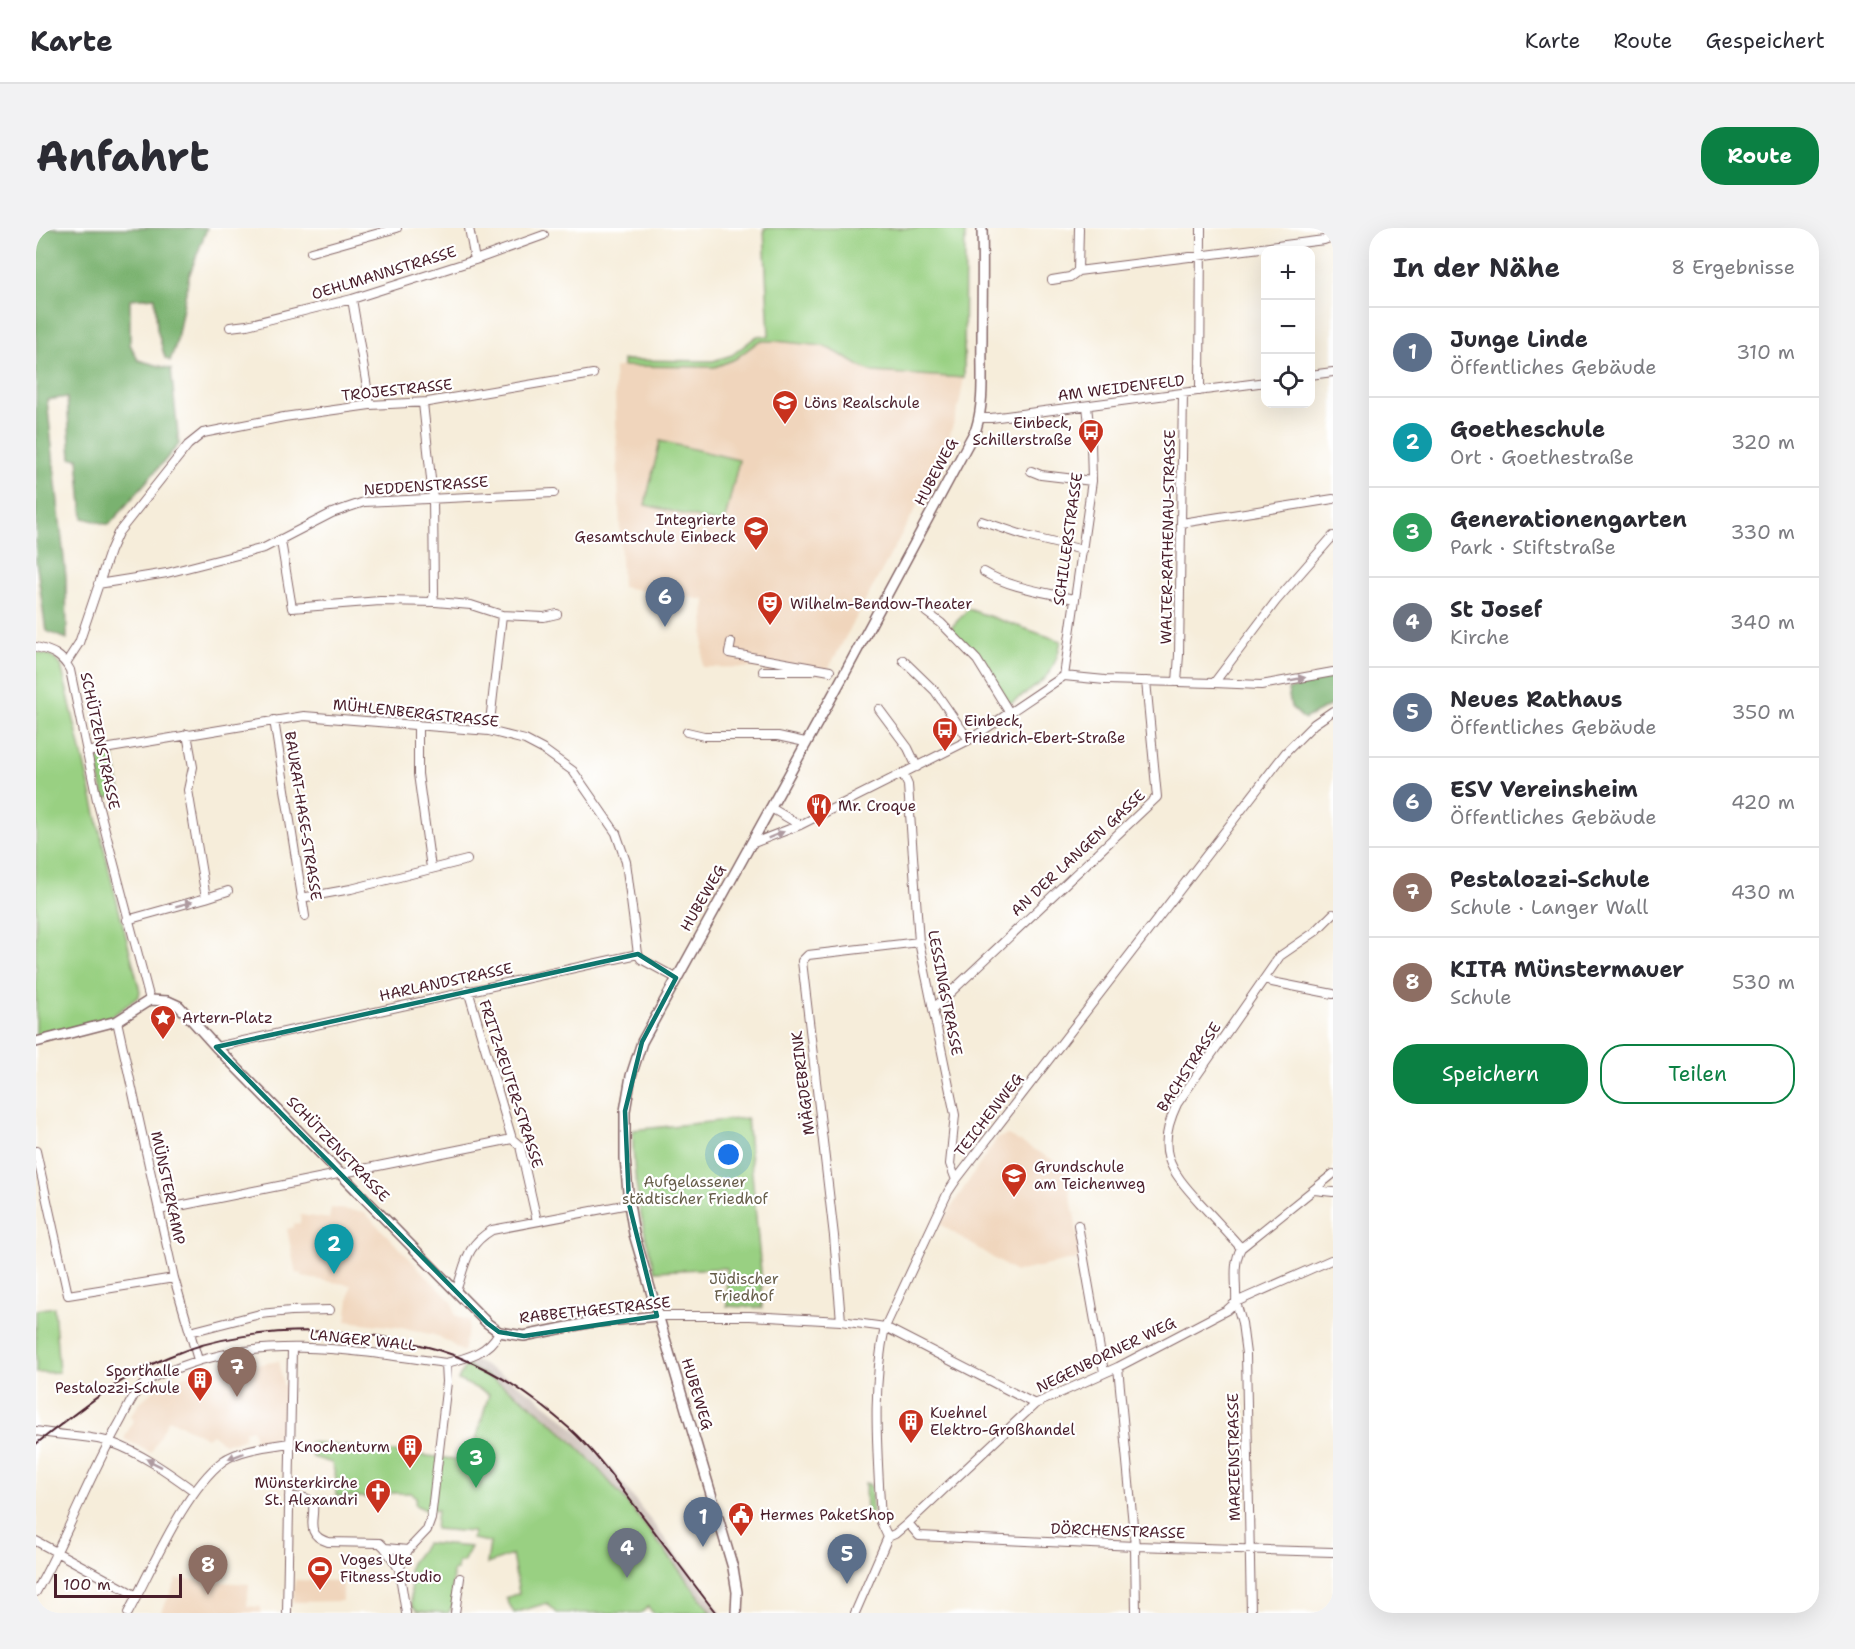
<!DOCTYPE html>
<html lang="de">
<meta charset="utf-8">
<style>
:root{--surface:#fff;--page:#f2f2f3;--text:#2b2b33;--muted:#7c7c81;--line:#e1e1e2;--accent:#0b8043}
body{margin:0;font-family:"Shantell Sans",sans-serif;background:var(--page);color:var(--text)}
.controls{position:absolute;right:18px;top:18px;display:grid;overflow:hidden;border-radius:12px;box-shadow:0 6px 24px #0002}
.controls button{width:54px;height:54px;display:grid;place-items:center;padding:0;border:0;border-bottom:2px solid var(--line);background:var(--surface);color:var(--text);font:30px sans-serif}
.scale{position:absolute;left:18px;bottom:15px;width:128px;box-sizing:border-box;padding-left:6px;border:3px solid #4a1f2b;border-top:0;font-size:16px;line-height:21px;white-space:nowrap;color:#4a1f2b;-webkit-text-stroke:4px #fff;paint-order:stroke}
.you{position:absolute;left:693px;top:927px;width:21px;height:21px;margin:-15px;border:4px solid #fff;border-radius:50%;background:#1a73e8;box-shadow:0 0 0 9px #1a73e833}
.badge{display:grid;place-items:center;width:39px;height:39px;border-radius:50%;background:var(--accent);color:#fff;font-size:20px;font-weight:700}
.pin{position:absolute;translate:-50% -50px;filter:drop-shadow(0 2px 3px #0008)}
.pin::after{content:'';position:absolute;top:32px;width:21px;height:18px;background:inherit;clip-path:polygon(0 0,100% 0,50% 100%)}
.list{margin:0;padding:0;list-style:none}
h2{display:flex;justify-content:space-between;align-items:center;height:78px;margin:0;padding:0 24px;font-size:26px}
h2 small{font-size:20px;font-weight:400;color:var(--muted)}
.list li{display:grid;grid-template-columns:39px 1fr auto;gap:18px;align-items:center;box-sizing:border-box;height:90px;padding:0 24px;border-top:2px solid var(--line)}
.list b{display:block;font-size:22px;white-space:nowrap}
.list p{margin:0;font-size:20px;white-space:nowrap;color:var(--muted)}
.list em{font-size:20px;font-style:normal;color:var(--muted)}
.actions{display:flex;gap:12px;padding:18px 24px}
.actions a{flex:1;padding:14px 0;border:2px solid var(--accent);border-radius:24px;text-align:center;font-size:21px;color:var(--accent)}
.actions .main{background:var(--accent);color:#fff}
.icon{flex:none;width:33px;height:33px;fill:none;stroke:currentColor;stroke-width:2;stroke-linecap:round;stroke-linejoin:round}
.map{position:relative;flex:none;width:1297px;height:1385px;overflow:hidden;border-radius:24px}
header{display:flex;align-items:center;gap:36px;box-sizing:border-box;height:84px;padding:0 30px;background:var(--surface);border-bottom:2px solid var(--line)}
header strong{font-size:28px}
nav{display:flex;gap:33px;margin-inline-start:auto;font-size:21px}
.intro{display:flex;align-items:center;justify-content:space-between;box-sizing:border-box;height:144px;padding:0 36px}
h1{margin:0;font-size:42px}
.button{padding:15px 27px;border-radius:24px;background:var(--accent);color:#fff;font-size:21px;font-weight:700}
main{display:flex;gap:36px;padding:0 36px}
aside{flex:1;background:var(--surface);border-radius:24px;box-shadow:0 6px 24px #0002}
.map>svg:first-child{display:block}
</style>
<header>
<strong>Karte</strong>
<nav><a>Karte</a><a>Route</a><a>Gespeichert</a></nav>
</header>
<div class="intro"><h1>Anfahrt</h1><a class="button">Route</a></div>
<main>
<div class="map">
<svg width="1297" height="1385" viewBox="0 0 1297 1385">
<rect width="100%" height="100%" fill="#fff"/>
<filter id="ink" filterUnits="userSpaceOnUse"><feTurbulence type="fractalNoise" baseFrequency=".0167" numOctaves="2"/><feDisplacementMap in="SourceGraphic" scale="12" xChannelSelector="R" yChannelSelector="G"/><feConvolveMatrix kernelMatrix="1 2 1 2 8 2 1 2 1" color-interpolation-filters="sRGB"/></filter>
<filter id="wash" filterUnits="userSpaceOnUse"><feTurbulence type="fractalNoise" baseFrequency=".008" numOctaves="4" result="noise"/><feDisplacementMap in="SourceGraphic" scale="24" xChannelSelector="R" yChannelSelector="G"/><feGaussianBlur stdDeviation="1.35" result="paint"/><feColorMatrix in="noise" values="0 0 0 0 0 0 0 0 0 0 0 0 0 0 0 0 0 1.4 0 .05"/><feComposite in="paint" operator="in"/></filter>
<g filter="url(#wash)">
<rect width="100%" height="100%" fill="#f6edda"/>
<path fill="#f0d5bc" d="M723,113H740L787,118L800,124L825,139L837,144L928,150L923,177L906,232L790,445L728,446V440L666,439L669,372L586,359L578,140L587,138L679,139L699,131Z
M972,907L1022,935L1031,947L1046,1030L979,1044L904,996L961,910Z
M295,980L328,984L417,1075L419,1087L434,1093L427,1124L411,1113L398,1107L369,1100L310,1093L315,1057L266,1049L265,1045L260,1046L251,1001L258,999V996L264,995L265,987L293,991Z
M243,1133L247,1157H250L248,1205L246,1208L220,1214L216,1201L209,1203L208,1210L201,1214L188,1215L176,1206L171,1210L133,1191L115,1225L88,1211L98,1191L94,1189L104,1174L123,1158L170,1140L176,1139L177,1144Z
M141,1351L213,1356L211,1378L225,1379V1385H125Z
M259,1352L307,1353V1373L257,1374Z"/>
<path fill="#cec1b9" d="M439,1133L469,1148L498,1167L526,1189L553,1215L578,1244L685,1385H676L576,1256L537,1213L495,1177L466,1156L430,1137Z"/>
<path fill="#99d082" stroke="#727856" stroke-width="1.5" d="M728,0H929L928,150L837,144L825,139L800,124L787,118L740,113H723L699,131L679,139L587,138V132L677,133L696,127L721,108H733Z
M624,213L703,232L688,296L609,277Z
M932,381L1025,413C1019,449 1002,458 973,476L946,431L914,401Z
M0,424L14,427L25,437L75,650L104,763L103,768L82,784L70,791L0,809Z
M78,528L85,567L68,570L60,531Z
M711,890L726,1055V1080L691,1078L690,1040L619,1043C605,996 596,950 597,902Z
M18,1079L23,1144L0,1145V1082Z
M430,1137C453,1149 476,1161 496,1178C568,1235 620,1313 676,1385H617L612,1379L605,1385H521L511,1375L478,1385L470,1370L483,1365L476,1327L451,1336L454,1314L436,1311L437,1304L399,1301L401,1282L390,1284L388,1281L379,1277L380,1269L375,1265H342L341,1270L300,1268V1250L296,1235L276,1229L274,1214L434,1233L453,1166L422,1152Z
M829,1255L833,1256L835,1259L836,1283L832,1288H830Z
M390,1315L435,1319L427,1334H422L421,1342L417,1343L416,1362L419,1366L417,1378L412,1385L382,1383L376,1378L373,1340L375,1335Z"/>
<path fill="#7ab270" stroke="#62684e" stroke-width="1.5" d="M0,0H171L153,48L140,116L134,133L129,130L121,101L119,69L94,71V116L102,132L135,141L143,216L73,297L47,290L42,230H35L31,169L11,172L30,349L31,411L10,403L0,332Z
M1297,447V476L1268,491L1255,479L1252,462Z"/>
</g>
<g filter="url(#ink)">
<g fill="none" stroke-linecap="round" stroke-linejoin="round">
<defs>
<path id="minor" d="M433,0L439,32
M275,24L361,0
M1042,43L1043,0
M1016,52L1034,49L1042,43L1288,12L1297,9
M316,71L334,177
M194,99L211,97L316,71L439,32L508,7
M1274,147L1297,144
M1164,163L1165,0
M387,175L397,270L398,366L396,374
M944,190H955L1230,154
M995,243L1005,247L1056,253
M945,293L990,308L1047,322
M1146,295L1297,271
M245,313L256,380L344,373L400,374L435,377L466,387L508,389L521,386
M948,344C974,360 1009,364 1038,371
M62,356L131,345L228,320L296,285L328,274L518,265
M890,384L905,395L941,432L973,484
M695,414L693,425L794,443
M0,419C16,423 26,427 34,442L61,572L114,772
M867,432L899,463L933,512
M30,435L43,415L74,323L82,305L152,217L167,205L248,189L334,177L392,174L557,146
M727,443H776
M1028,448L1056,253L1055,215L1051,178
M1141,454L1143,427L1147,165
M1178,455L1225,457L1297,444
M843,481L872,520L881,539
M238,492L269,688
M382,497V546L395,640
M453,503L466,387
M651,504L668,508H742L769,514
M50,524L268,488L453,503L489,512L508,522L537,543L580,605L590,634L602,726
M867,546L872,557L883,714L919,887L914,936L920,952
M735,580L764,597
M715,616L764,597L933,512L1028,448L1069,452L1178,455L1240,373L1297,308
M170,670L192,663
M265,670L315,661L431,632
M91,692L170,670L152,562L157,539L151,506
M602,726L605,731L640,750
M1229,750L1236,754L1297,766
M432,762L476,911L484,918L501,993
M898,780L1121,569L1110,453
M81,793L138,1050L162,1132
M180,819L602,726
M0,923L32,1067L138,1050
M1278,962L1297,964
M123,982L476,911
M1042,997L1068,1144
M1205,1020C1192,1005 1178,990 1164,975C1133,941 1119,922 1141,876L1244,728L1279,704L1297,686
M420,1063C430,1036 429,1018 456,1002L593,976
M621,1088H714L805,1093L849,1099L999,1176
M805,1093L798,1008L766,733L772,727L883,714
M154,1104L224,1086L255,1083L294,1082
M1082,1139L1099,1318L1100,1385
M0,1203C24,1208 51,1207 74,1214C105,1225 132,1244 158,1263
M253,1269C259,1269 267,1268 272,1271C287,1280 262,1305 292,1314L344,1315L349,1320L372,1322
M872,1295L883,1308L1099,1318L1297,1324
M852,1309L859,1306L872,1295L999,1176L1082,1139L1191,1082L1200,1074C1201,1056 1196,1037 1205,1020L1297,946
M0,1313L101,1368
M349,1320L363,1341L370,1385
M363,1341L372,1322L391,1302L395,1291L411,1154L410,1135
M0,1364C31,1309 52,1250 83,1196C90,1184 95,1169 104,1160C114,1148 130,1144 144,1139C230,1106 322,1123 410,1135C432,1130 453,1124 463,1104
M92,1385C116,1341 148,1263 187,1233C203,1221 235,1218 254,1215
M251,1385L256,1120
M419,1385L424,1350
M819,1385L852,1309L845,1294C842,1229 835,1163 849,1099L912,964L920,952L1250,524L1278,496L1297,483
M1215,1385L1210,1126L1206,1095L1200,1074L1295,1032"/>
<path id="tertiary" d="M0,814L81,793L114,772L132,773L143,778L180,819L451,1095L463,1104L488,1108L552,1095L621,1088
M700,1385L701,1364L697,1340L598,1006L593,976L589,930V883L595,848L606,814L810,443L940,201C949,173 945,141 946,112C946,75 947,38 946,0"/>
</defs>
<use href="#minor" stroke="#866768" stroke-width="10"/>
<use href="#tertiary" stroke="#866768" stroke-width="12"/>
<use href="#minor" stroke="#fff" stroke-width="8"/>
<use href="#tertiary" stroke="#fff" stroke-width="9"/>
<path stroke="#4a1f2b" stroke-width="2" d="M0,1216C41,1184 83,1149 132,1129C221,1090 367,1096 453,1143C482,1158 509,1179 534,1201C557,1222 576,1248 595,1273C624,1310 651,1348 680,1385"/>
</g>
<defs><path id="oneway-solid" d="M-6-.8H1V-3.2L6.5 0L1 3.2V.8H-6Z" transform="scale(1.5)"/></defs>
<g fill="#ae9aa0">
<use href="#oneway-solid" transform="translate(1261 451) rotate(-10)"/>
<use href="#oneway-solid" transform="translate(740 607) rotate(-22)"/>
<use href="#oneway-solid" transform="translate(148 676) rotate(-15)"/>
<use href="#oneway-solid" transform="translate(200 1228) rotate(159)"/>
<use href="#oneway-solid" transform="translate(118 1235) rotate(-153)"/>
</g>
</g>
<path fill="none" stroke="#0f766e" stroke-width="4.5" stroke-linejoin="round" d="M602,726L640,750L606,814L589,883L593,976L621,1088L488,1108L463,1104L451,1095L180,819Z"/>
<defs>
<symbol id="school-pin" viewBox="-11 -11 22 30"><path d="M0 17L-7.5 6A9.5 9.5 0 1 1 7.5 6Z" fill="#c8321e" stroke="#fff"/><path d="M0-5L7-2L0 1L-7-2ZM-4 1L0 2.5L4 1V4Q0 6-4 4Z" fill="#fff"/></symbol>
<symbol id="bus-pin" viewBox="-11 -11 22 30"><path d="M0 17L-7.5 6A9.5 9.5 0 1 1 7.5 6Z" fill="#c8321e" stroke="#fff"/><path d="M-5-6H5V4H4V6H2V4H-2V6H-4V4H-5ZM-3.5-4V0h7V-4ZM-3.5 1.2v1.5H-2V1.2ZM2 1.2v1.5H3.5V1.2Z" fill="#fff"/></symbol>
<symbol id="theatre-pin" viewBox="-11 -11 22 30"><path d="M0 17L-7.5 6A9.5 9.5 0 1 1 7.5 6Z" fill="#c8321e" stroke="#fff"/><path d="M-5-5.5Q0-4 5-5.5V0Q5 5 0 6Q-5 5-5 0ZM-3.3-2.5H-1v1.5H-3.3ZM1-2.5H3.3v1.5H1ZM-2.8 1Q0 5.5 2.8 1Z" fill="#fff"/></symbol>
<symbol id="restaurant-pin" viewBox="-11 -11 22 30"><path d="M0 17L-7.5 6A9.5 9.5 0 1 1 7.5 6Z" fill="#c8321e" stroke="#fff"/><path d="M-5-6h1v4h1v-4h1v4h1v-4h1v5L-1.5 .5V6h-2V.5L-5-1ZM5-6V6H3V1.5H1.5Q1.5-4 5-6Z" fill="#fff"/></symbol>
<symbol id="sight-pin" viewBox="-11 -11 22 30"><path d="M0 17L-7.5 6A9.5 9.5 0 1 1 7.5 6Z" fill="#c8321e" stroke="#fff"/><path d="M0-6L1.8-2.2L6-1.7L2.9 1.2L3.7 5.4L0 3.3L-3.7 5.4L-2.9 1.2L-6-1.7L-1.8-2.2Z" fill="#fff"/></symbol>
<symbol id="building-pin" viewBox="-11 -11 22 30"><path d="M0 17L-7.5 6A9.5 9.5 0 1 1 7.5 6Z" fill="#c8321e" stroke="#fff"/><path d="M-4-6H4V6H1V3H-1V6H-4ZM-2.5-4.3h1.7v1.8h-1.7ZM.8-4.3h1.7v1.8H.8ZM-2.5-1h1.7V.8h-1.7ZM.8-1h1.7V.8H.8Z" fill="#fff"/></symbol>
<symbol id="church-pin" viewBox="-11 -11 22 30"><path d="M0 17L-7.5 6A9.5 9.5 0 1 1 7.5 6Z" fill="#c8321e" stroke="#fff"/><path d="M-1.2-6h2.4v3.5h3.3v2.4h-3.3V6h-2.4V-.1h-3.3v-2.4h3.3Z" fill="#fff"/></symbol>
<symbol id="civic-pin" viewBox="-11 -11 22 30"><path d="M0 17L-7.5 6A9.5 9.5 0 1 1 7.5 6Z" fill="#c8321e" stroke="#fff"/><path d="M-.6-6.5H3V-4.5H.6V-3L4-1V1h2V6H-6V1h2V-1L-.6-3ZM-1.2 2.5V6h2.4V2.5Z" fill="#fff"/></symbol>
<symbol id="stadium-pin" viewBox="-11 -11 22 30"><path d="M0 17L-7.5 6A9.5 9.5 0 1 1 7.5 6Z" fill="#c8321e" stroke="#fff"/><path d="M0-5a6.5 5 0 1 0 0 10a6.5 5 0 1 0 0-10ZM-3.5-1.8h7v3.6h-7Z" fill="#fff"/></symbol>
</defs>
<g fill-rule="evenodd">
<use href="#school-pin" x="734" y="160" width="30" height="40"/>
<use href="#bus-pin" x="1040" y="189" width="30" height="40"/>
<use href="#school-pin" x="705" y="286" width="30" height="40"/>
<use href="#theatre-pin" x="719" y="361" width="30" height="40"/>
<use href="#bus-pin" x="894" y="487" width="30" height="40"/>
<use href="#restaurant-pin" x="768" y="563" width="30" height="40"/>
<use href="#sight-pin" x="112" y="775" width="30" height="40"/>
<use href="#school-pin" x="963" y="933" width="30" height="40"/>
<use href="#building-pin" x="149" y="1137" width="30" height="40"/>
<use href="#building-pin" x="860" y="1179" width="30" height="40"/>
<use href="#building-pin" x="359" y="1204" width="30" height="40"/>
<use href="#church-pin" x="327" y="1249" width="30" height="40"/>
<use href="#civic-pin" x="690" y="1272" width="30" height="40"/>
<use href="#stadium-pin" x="269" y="1326" width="30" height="40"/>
</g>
<g text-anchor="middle" stroke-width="4.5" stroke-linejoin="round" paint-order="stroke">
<g font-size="15" fill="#4a1f2b" stroke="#fff">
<text transform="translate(348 45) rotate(-17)" y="5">OEHLMANNSTRASSE</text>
<text transform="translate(1085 160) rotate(-7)" y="5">AM WEIDENFELD</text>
<text transform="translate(361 162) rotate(-6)" y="5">TROJESTRASSE</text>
<text transform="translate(900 244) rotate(-62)" y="5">HUBEWEG</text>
<text transform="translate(390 258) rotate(-4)" y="5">NEDDENSTRASSE</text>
<text transform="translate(1132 309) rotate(-89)" y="5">WALTER-RATHENAU-STRASSE</text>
<text transform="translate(1032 311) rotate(-82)" y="5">SCHILLERSTRASSE</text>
<text transform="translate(380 485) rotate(6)" y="5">MÜHLENBERGSTRASSE</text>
<text transform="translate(64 513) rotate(78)" y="5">SCHÜTZENSTRASSE</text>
<text transform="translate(267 588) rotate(81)" y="5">BAURAT-HASE-STRASSE</text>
<text transform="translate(1042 625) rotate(-43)" y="5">AN DER LANGEN GASSE</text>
<text transform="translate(667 670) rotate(-60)" y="5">HUBEWEG</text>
<text transform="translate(410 754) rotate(-12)" y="5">HARLANDSTRASSE</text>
<text transform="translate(909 765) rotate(79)" y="5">LESSINGSTRASSE</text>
<text transform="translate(1153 839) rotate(-57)" y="5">BACHSTRASSE</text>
<text transform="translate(767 855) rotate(-97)" y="5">MÄGDEBRINK</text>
<text transform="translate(475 856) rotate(72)" y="5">FRITZ-REUTER-STRASSE</text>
<text transform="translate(953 887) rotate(-52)" y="5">TEICHENWEG</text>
<text transform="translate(302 921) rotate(46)" y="5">SCHÜTZENSTRASSE</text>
<text transform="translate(132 960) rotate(78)" y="5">MÜNSTERKAMP</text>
<text transform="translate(559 1082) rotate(-6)" y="5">RABBETHGESTRASSE</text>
<text transform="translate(327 1112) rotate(6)" y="5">LANGER WALL</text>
<text transform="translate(1070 1127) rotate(-26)" y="5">NEGENBORNER WEG</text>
<text transform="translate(661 1166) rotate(73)" y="5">HUBEWEG</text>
<text transform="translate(1198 1229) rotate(-91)" y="5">MARIENSTRASSE</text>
<text transform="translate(1082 1303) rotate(2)" y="5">DÖRCHENSTRASSE</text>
</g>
<g font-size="15" fill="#4a1f2b" stroke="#fff" text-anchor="start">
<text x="768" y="180">Löns Realschule</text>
<text x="1036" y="200" text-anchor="end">Einbeck,<tspan x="1036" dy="17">Schillerstraße</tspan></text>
<text x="700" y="297" text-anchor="end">Integrierte<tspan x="700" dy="17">Gesamtschule Einbeck</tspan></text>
<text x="754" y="381">Wilhelm-Bendow-Theater</text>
<text x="928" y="498">Einbeck,<tspan x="928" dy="17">Friedrich-Ebert-Straße</tspan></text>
<text x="802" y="583">Mr. Croque</text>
<text x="146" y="795">Artern-Platz</text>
<text x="998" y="944">Grundschule<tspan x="998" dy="17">am Teichenweg</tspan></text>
<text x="144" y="1148" text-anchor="end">Sporthalle<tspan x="144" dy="17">Pestalozzi-Schule</tspan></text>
<text x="894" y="1190">Kuehnel<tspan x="894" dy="17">Elektro-Großhandel</tspan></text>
<text x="354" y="1224" text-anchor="end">Knochenturm</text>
<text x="322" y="1260" text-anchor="end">Münsterkirche<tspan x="322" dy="17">St. Alexandri</tspan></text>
<text x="724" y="1292">Hermes PaketShop</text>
<text x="304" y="1337">Voges Ute<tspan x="304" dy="17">Fitness-Studio</tspan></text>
</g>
<g font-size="15" fill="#665d49" stroke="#fff">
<text x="659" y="959">Aufgelassener<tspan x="659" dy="17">städtischer Friedhof</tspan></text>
<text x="708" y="1056">Jüdischer<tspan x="708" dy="17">Friedhof</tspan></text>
</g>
</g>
</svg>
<div class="controls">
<button>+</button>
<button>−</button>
<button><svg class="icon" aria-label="locate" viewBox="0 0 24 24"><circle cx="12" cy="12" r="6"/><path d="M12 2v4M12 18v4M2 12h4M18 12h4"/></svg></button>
</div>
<div class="scale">100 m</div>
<div class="you"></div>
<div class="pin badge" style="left:667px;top:1319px;background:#5c6f8a">1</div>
<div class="pin badge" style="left:298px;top:1046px;background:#0f9aa8">2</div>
<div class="pin badge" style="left:440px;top:1260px;background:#2e9e5b">3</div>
<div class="pin badge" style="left:591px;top:1350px;background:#6b7280">4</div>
<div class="pin badge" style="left:811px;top:1356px;background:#5c6f8a">5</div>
<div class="pin badge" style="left:629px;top:399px;background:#5c6f8a">6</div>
<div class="pin badge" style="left:201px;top:1169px;background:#8d6e63">7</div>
<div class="pin badge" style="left:172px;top:1367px;background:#8d6e63">8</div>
</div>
<aside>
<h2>In der Nähe<small>8 Ergebnisse</small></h2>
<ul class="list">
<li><span class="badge" style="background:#5c6f8a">1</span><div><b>Junge Linde</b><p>Öffentliches Gebäude</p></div><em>310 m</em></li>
<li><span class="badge" style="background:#0f9aa8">2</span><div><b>Goetheschule</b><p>Ort · Goethestraße</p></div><em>320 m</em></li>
<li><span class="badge" style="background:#2e9e5b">3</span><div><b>Generationengarten</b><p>Park · Stiftstraße</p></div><em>330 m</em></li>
<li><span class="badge" style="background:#6b7280">4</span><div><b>St Josef</b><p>Kirche</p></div><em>340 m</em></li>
<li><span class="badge" style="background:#5c6f8a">5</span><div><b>Neues Rathaus</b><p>Öffentliches Gebäude</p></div><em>350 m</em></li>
<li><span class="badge" style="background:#5c6f8a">6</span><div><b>ESV Vereinsheim</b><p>Öffentliches Gebäude</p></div><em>420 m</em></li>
<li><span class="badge" style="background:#8d6e63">7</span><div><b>Pestalozzi-Schule</b><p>Schule · Langer Wall</p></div><em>430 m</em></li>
<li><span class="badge" style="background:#8d6e63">8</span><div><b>KITA Münstermauer</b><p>Schule</p></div><em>530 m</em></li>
</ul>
<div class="actions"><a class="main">Speichern</a><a>Teilen</a></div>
</aside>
</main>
